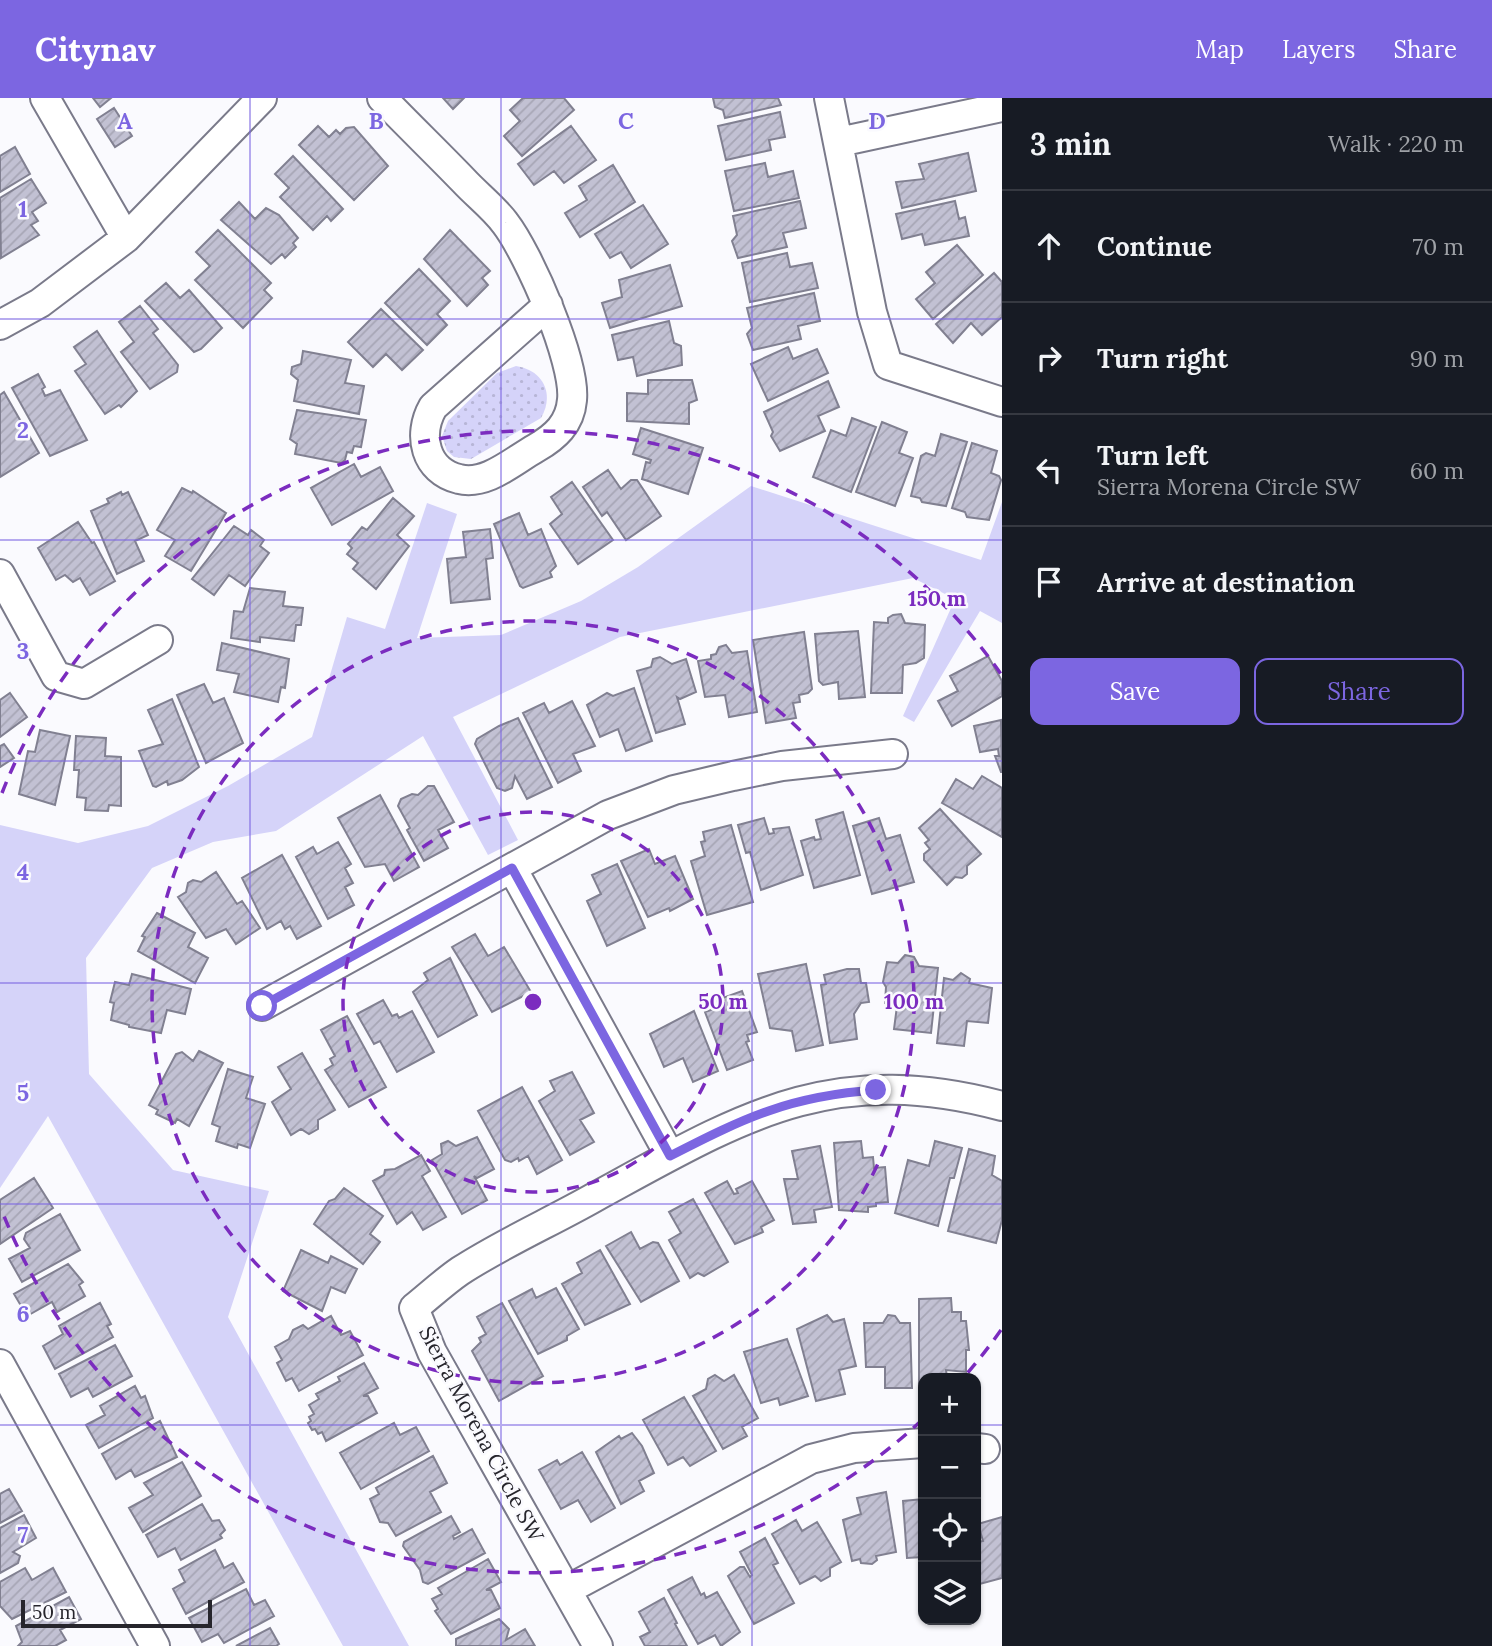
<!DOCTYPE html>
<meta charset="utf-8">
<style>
:root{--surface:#171b24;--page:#20242c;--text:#f1f3f6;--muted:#9ea1a6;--line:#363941;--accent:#7c66e1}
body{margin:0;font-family:Lora,serif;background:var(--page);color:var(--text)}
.controls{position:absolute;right:21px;bottom:21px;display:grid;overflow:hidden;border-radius:14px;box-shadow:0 2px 5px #0004}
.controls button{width:63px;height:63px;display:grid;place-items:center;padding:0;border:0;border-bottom:2px solid var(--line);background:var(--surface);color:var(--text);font:35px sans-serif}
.scale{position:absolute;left:21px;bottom:18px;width:191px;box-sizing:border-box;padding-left:7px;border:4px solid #26252c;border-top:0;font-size:19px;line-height:24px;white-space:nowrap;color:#26252c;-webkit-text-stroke:5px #fafafe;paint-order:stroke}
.stop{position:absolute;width:21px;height:21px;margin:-16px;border:5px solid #7c66e1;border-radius:50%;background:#fff}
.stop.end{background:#7c66e1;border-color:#fff;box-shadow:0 2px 7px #0008}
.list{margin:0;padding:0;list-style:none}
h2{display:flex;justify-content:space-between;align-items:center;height:91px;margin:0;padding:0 28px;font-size:30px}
h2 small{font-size:23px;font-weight:400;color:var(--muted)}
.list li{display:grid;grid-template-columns:46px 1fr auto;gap:21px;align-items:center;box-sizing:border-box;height:112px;padding:0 28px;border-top:2px solid var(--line)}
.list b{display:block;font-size:26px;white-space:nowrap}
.list p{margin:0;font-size:23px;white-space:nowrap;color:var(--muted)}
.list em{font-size:23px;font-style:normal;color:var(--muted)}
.actions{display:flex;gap:14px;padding:21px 28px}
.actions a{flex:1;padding:16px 0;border:2px solid var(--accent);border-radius:14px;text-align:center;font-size:24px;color:var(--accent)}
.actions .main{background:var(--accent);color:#fff}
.icon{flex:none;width:38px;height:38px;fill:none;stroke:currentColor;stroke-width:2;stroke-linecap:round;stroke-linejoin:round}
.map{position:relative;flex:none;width:1002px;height:1548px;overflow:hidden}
header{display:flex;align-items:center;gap:42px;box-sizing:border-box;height:98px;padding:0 35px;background:var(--accent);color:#fff}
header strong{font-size:33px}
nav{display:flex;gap:38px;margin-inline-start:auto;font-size:24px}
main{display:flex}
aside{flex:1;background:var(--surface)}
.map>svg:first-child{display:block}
</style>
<header>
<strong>Citynav</strong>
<nav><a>Map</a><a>Layers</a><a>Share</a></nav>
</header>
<main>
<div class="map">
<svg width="1002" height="1548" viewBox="0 0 1002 1548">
<defs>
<pattern id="grass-dots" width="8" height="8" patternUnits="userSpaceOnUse" patternTransform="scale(1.75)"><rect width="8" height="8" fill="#d5d3f9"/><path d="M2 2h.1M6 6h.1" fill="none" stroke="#b7b5d6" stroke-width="1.8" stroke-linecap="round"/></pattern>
<pattern id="building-hatch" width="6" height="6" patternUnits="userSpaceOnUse" patternTransform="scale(1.75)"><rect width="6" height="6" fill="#c2c1d3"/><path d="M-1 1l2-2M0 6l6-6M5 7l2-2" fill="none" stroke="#a7a6b5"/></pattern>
</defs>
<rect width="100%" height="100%" fill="#fafafe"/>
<path fill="url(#grass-dots)" d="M516,268C543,272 555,296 541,320L471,361L454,359L447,353L442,338L448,323L497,275Z"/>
<path fill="#d5d3f9" d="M751,388L981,462L1002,404V525L980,513L914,624L903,618L955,501L913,480L620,539L453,619L518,742L488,757L423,638L276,733L213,744L152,770L86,860L89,976L173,1072L269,1093L228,1219L409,1548H343L48,1018L0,1090V727L78,745L148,728L228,688L312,639L347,519L385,531L427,405L457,416L417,540L501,537L581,503L638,469Z"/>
<path fill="url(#building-hatch)" stroke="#818091" stroke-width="2" d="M93,0H111L100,9Z
M443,0H464L453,11Z
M523,0H564L574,12L522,58L504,38L520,23L510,12Z
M778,0L781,7L725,20L723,12L715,9L713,0Z
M114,10L132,38L115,49L97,21Z
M780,14L785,39L769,42L771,52L726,62L718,28Z
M318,28L329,39L336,32L340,36L346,30L354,29L388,68L354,102L299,47Z
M571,28L596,62L564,85L554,73L534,87L518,66Z
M15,49L30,76L0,94V58Z
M968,55L976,93L902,110L896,84L924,81L919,66Z
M293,58L343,111L331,123L327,118L313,132L280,99L289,90L275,76Z
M765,65L768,79L793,73L799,100L734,113L725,73Z
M613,67L635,104L580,139L565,115L587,102L579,88Z
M31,81L46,105L32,114L38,123L31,127L39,137L1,160L0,100Z
M800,103L806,130L783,135L787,149L738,160L732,143L737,137L733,118Z
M955,103L959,121L965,119L969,138L925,147L922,136L902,141L896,116Z
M239,104L255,121L266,110L279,117L298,140L293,145L296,149L285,160L282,156L271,166L221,122Z
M643,107L668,146L631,170L621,154L610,160L595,136Z
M218,132L271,185L264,192L272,200L243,230L195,182L210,168L196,154Z
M450,132L490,173L482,180L488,187L467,208L424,161Z
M957,147L983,177L933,221L916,201L935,185L926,174Z
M787,155L790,169L812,165L818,190L750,204L742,165Z
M670,167L682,208L610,230L602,205L622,199L619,182Z
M419,171L450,203L437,216L447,227L427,247L385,205Z
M994,175L1002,184V219L982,237L971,225L953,245L936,226Z
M166,185L180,200L189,192L222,230L201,251L194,254L145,203Z
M814,195L820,223L798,228L801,241L753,252L747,236L752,230L747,210Z
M140,208L158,231L153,235L178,267L177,274L150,291L121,254L134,244L119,224Z
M381,211L423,252L402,272L386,256L373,269L348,244Z
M669,223L674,245L681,248L682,267L637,278L633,259L618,262L612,237Z
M97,233L137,293L121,309L119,307L105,316L75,273L86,266L74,249Z
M788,249L793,261L817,251L828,275L768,303L751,266Z
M303,253L351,262L345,285L364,288L359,316L294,303L298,282L291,276L292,269L301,266Z
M38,276L45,289L42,291L45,298L60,292L87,342L50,358L12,290Z
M648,282H692L697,302L689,305V326L627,323V295L648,296Z
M828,283L839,309L818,318L825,333L780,353L771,338L773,334L764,314Z
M4,294L39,355L0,379V297Z
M297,312L366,322L361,349L354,348L352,355L347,354L345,362L341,365L295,356L297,346L290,341Z
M852,320L876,329L851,394L813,379L831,332L846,338Z
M882,324L907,334L899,355L913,360L895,408L856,394Z
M641,330L703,350L688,396L642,381L646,364L650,365L651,362L633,356Z
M941,336L967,344L946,408L922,404L920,400L911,398L921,358L926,355L935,358Z
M972,345L997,353L991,375L999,378L1001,382L989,422L967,419L965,414L952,410Z
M354,366L361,379L380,369L393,393L332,427L311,390Z
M608,372L621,391L631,382H637L661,418L626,442L607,414L602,418L583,389Z
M572,384L613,442L578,466L550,426L562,416L551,399Z
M182,390L192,395L193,393L226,415L191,473L165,458L175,442L157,432Z
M121,394L122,397L128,394L148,437L135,443L144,463L117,476L91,413L109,405L107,401Z
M393,400L414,418L397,437L409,448L376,491L353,471L358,465L347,456L352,450L348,446L362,429L367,432Z
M519,415L528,437L541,431L556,468L550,474L552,479L523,490L520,488L494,426Z
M78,424L92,445L94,444L115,483L90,497L80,480L73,484L65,477L56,482L38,450Z
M234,428L248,437L251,432L264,442L260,448L269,455L245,488L229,477L214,497L192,481Z
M490,431L493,460L486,461L490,501L451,505L447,461L466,459L463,434Z
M250,490L285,494L283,508L303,510L301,527H296L294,543L260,539V544L231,540L234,513L243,514Z
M901,516L905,525L925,527L924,560L916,565L903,567L902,595H871L874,524L888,525V520L893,517Z
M858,533L865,599L839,601L838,584L823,587L819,583L815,536Z
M804,534L812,591L808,595L799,597L800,604L793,605L796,620L766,625L753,542Z
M222,545L289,561L285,590L281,589L278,604L234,594L239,576L217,572Z
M726,547L732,555L747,553L757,614L729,619L725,597L705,599L698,563L711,561V557L716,556L719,549Z
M988,558L1002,583V598L952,628L938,603L958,593L950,578Z
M660,559L672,566L686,561L696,594L680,601L677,599L685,626L656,635L637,573L651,569L653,561Z
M204,586L213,605L224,600L243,645L206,665L177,597Z
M634,590L652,643L626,653L618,631L600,639L587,607L607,595L613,598Z
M10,595L27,619L0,639V602Z
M172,601L199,669L182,682L168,687L167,683L156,689L153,688L139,653L163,646L148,612Z
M572,603L595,648L573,656L581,673L558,685L523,615L544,605L549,615Z
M518,620L552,689L527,701L515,678L512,690L505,693L497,690L475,646L477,641L499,628Z
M1001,622L1002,674H1001L995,658H999L998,651L980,654L974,628Z
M40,632L70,638L55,707L19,696L28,653L35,654Z
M76,638L106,640L105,658L121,659V708L109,707L108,713L85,712L86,700L77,699L79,672H74Z
M4,646L14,660L0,669V648Z
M982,678L1002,690V739L942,705L956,681L973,691Z
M428,688H434L454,724L438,732L448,750L424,763L407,732L410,730L398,708L401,701L412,696L418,697Z
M380,697L419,769L394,783L385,766L365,769L338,720Z
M940,711L981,756L967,768V776L962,780L955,779L947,787L924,762V756L930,751L925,745L929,742L919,730Z
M843,714L860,777L814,790L801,743L814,739L815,742L821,741L816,722Z
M764,720L769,736L774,735L773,731L789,729L803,777L761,792L750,754L746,755L738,727Z
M879,720L886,741L900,737L914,784L872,796L853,728Z
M731,727L753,804L707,817L691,763L705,758L701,744L705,743L703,734Z
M338,744L351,766L345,770L353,785L345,789L354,807L328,821L296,759L313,749L317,756Z
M649,751L655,766L675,758L693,801L670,813L669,810L648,819L621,763Z
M282,757L321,828L297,841L290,828L285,831L281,823L267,831L242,780Z
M617,766L645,830L607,848L587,803L601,796L592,777Z
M216,774L237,806L242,803L260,830L236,846L226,831L206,840L178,799L186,794L188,785L193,782L201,784Z
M157,815L195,835L188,849L208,860L195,885L138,853L145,839L142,838Z
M475,836L488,858L504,849L531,894L492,914L452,849Z
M905,857L914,859L919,868L938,870L931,935L894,931L897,908L901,907L885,905L886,889L883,884L887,864L898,865Z
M450,860L477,917L438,939L413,894L428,882L424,875Z
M806,866L823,947L796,953L792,933L770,930L758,876Z
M847,871H859L861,885H866L869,904L861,905L854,916L857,941L830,945L821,887L826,886L824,877Z
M961,875L970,881L969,885L992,890L988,925L967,923L964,948L937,945L944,880L953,882Z
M132,876L191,891L185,916L167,912L161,935L129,929V927L111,922L114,905L110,904L115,884L129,887Z
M742,893L757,934L747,937L749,943L746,944L753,962L727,972L705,914L719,909L717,902Z
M383,902L392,918L397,916L399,920L412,913L434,954L397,974L380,943L374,946L357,916Z
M694,913L718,973L693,984L683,960L664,969L650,936Z
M347,918L386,989L349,1009L325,972L333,967L330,961L335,958L321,932Z
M199,953L223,965L189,1028L177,1021L175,1025L156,1016L158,1012L149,1007L176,956L182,954L193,963Z
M302,955L335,1012L318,1022V1031L309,1036L301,1031L291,1037L272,1004L291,991L278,969Z
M228,971L253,979L246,1000L265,1006L250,1050L238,1046L237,1050L216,1043L220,1029L212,1026Z
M572,974L594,1015L580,1022L594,1044L570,1057L539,1003L555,993L550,983Z
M522,989L562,1062L537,1076L528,1058L519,1063L518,1060L511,1064L505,1062L478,1013Z
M477,1039L494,1071L477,1080L474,1078L487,1102L462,1116L432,1062L442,1056L441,1046L448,1043L456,1048Z
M861,1043L863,1060L873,1059L874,1070L885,1069L888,1104L876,1105V1108L868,1109V1114L839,1112L834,1045Z
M935,1043L962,1050L954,1080H950L938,1128L895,1115L908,1062L929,1068Z
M820,1048L832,1109L814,1112L816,1124L793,1126L784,1081H798L792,1053Z
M969,1051L995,1058L992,1077L1002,1083V1122L996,1145L948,1133Z
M421,1057L430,1073L422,1078L446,1119L423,1132L412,1114L397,1126L373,1083L384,1077L385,1072L395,1071Z
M34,1080L53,1110L0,1146V1102Z
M727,1083L734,1096L738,1095L736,1091L752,1083L774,1122L761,1129L763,1134L735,1146L705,1095Z
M344,1090L383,1118L370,1136L380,1144L363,1166L314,1126L329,1103L335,1101Z
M693,1101L728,1164L704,1178L698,1175L690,1180L669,1142L681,1135L669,1114Z
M60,1116L80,1152L22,1184L9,1161L30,1150L24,1141L26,1135Z
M631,1134L640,1151L653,1144L658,1145L679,1183L641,1204L606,1148Z
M301,1152L328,1165L331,1158L357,1171L345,1195L331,1189L322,1213L283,1193Z
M600,1152L630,1206L585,1227L562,1186L582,1175L577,1165Z
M68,1166L83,1184L79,1187L85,1198L57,1214L52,1204L27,1218L14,1196Z
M556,1190L579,1231L567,1238V1242L538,1256L509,1203L532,1191L536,1200Z
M951,1200L952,1214H961V1223H966L969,1252H966V1274L946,1272L947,1280H923V1287H919V1201Z
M100,1205L111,1226L107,1228L113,1239L55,1271L43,1248L63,1236L59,1228Z
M502,1205L543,1278L499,1303L472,1253L481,1244L479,1240L486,1236L477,1219Z
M827,1217L833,1224L844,1221L856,1268L839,1272L845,1296L816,1303L797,1231Z
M888,1217L895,1218L900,1225H910L912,1290H885V1269H866L864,1225H883Z
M331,1218L341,1237L350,1233L363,1257L299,1293L292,1280L286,1283L277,1265L282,1262L275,1249L289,1241L293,1232L303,1227L308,1231Z
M787,1241L808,1298L780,1307L778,1300L761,1305L744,1254Z
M115,1247L132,1278L93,1299L88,1290L71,1299L59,1276Z
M364,1265L378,1290L363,1298H368L377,1315L326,1343L322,1334L318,1336L315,1331L312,1332L308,1325L311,1323L309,1319L314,1316L309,1307L319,1301L316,1296L340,1283L338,1279Z
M715,1277L724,1283L734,1277L758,1320L742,1329L747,1338L723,1351L693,1298L706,1291L708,1281Z
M135,1288L141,1300L145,1298L153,1320L99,1350L86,1327L105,1317L100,1308Z
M684,1299L716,1353L690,1368L683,1359L668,1367L643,1322Z
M160,1323L177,1359L135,1379L131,1372L116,1381L102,1356Z
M394,1325L400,1337L416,1329L429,1353L361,1391L340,1355Z
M632,1335L642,1348L654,1375L639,1383L644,1393L621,1406L596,1354L619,1338L621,1341Z
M582,1354L615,1410L591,1424L578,1402L561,1411L539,1372L557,1362L560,1367Z
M433,1358L447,1385L430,1394L441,1414L396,1438L388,1425L380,1424L370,1401L379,1396L376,1390Z
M182,1364L201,1398L143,1434L129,1410L153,1397L144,1385Z
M9,1391L22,1413L0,1425V1396Z
M886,1394L896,1454L876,1458L877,1462L872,1466L861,1465L860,1461L852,1463L843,1422L861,1416L857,1400Z
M923,1401V1459L907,1460L903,1403Z
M202,1406L212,1423L219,1422L225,1432L220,1437L222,1440L181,1462L175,1450L158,1459L146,1437Z
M24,1417L36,1440L13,1454L20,1458L18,1465L0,1475V1430Z
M451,1418L460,1434L453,1438L454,1441L472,1431L485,1455L428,1486L423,1484L420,1472L403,1448L404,1444Z
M1002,1419V1480L976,1487V1444L983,1443L978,1426Z
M796,1422L802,1433L817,1424L841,1464L830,1470V1478L821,1483L815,1478L800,1486L772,1436Z
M765,1440L778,1465L773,1467L794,1505L754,1526L728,1478L740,1469H744L750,1479L752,1477L740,1454Z
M215,1452L224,1470L233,1465L244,1484L186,1516L173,1491L185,1484L179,1472Z
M488,1461L501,1484L486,1492H491L500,1510L451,1536L435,1513L438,1511L432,1501L442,1496L438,1490Z
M25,1470L32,1482L53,1470L66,1494L12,1521L0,1508V1484Z
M692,1479L701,1497L704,1495L706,1500L717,1494L740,1534L721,1548L715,1537L698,1546L668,1492Z
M246,1491L254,1507L265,1502L274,1518L224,1545L218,1536L202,1544L189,1520Z
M69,1499L81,1521L60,1532L66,1542L55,1548H18L22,1544L16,1528Z
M664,1500L677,1525L675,1526L687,1548H645L640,1539L650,1534L639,1514Z
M499,1521L509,1531L506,1542L525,1531L535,1548H456V1541Z
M270,1530L279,1546L276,1548H236Z"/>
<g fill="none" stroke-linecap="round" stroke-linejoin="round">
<defs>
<path id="minor" d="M45,0L126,140
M382,0C409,28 437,55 464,83C477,97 494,110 505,125C529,156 576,264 572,302C570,326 555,339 536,350C513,363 486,388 459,381C425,373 417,337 433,309L548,207
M829,0L872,214L888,267L1002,304
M839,44L1002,9
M0,227L40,205L126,140L262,0
M0,476L56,578L84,586L158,542
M512,770L670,1058
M262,908L608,717L674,692L733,678L782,668L893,656
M0,1266L155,1548
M976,1350L985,1351
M567,1492L811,1361L854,1350L923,1345
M598,1548L432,1254L414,1210C429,1198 444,1184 460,1173C503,1145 551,1124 595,1099C740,1020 830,962 1002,1008"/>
</defs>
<use href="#minor" stroke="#7a7a8a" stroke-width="32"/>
<use href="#minor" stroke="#fff" stroke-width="28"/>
</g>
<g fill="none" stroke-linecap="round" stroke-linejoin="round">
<path stroke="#7c66e1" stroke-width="9" d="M262,908L512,770L670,1058C746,1019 790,998 876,992"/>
</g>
<path fill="none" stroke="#7c66e1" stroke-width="2" stroke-opacity="0.55" d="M250,0V1548M501,0V1548M752,0V1548M0,221H1002M0,442H1002M0,663H1002M0,885H1002M0,1106H1002M0,1327H923M976,1327H1002"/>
<g fill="none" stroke="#7b2cbf" stroke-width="3.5" stroke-dasharray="12 9">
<circle cx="533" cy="904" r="190"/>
<circle cx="533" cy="904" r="381"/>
<path d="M1001 1232A571 571 0 0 1 964 1279M922 1322A571 571 0 0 1 2 1113M2 695A571 571 0 0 1 1001 576"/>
</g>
<g text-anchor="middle" stroke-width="5" stroke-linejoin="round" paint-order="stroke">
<g font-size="21" fill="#26252c" stroke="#fafafe">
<text transform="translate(481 1336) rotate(62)" y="7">Sierra Morena Circle SW</text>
</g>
</g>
<g font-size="23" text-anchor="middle" font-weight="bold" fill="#7c66e1" stroke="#fafafe" stroke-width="5" stroke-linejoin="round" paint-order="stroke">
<text x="125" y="31">A</text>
<text x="376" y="31">B</text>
<text x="626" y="31">C</text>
<text x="877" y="31">D</text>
<text x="23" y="119">1</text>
<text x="23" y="340">2</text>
<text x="23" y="561">3</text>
<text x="23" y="782">4</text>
<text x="23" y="1003">5</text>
<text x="23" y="1224">6</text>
<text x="23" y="1445">7</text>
</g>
<circle cx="533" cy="904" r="10" fill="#7b2cbf" stroke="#fafafe" stroke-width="3.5"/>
<g font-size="21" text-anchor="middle" font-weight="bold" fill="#7b2cbf" stroke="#fafafe" stroke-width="5" stroke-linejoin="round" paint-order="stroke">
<text x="937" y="508">150 m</text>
<text x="723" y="911">50 m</text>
<text x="914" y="911">100 m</text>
</g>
</svg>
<div class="controls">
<button>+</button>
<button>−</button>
<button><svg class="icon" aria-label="locate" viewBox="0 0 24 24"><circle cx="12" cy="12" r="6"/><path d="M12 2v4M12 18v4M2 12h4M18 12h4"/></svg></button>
<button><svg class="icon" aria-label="layers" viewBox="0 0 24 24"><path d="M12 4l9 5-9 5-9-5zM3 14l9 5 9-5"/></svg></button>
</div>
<div class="scale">50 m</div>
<div class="stop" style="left:262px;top:908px"></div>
<div class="stop end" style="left:876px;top:992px"></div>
</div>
<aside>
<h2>3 min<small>Walk · 220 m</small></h2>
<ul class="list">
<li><svg class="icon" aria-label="ahead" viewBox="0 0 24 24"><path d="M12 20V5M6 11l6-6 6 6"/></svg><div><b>Continue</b></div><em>70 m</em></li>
<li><svg class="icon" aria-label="right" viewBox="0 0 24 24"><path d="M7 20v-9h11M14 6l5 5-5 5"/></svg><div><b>Turn right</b></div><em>90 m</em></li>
<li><svg class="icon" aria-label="left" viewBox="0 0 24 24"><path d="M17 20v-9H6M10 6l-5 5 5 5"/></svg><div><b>Turn left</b><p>Sierra Morena Circle SW</p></div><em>60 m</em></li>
<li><svg class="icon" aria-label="arrive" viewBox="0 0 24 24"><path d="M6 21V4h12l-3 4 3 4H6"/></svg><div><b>Arrive at destination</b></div></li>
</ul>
<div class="actions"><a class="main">Save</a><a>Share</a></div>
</aside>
</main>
